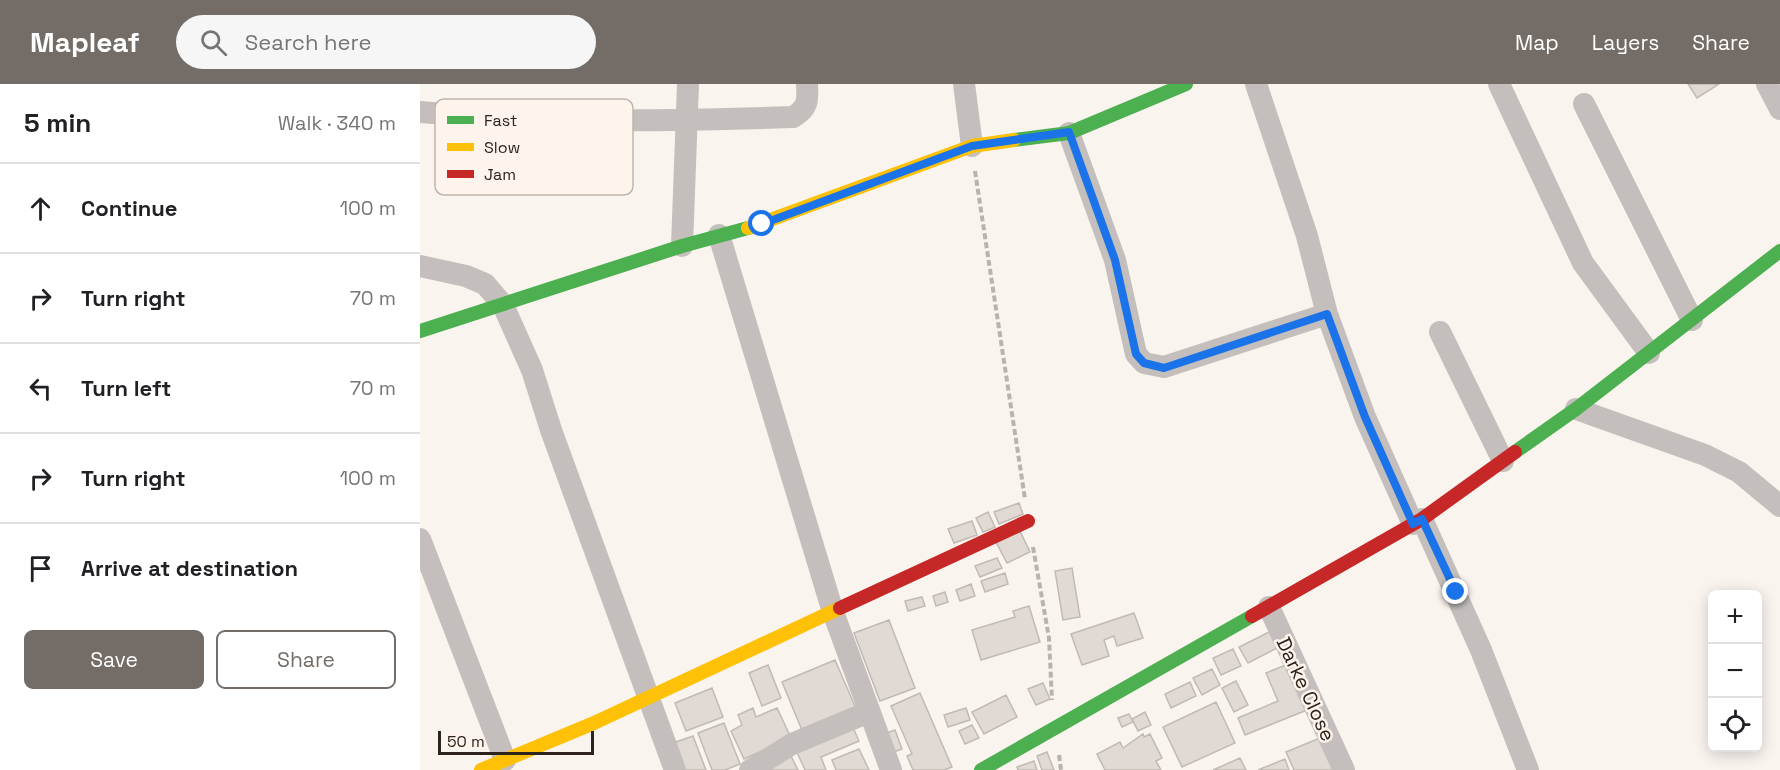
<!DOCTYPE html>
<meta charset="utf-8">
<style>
:root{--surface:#fff;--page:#f6f6f6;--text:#202124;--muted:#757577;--line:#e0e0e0;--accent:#746c66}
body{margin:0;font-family:"Space Grotesk",sans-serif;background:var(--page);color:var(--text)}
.controls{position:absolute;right:18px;bottom:18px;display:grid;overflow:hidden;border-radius:9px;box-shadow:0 3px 15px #0003}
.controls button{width:54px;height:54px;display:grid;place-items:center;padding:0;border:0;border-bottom:2px solid var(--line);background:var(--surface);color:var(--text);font:30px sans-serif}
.scale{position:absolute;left:18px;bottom:15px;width:156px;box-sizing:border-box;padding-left:6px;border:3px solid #2c231c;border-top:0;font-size:16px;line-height:21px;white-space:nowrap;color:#2c231c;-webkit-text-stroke:4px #fef4eb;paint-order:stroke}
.stop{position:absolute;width:18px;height:18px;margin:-14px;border:4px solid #1a73e8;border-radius:50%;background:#fff}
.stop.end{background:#1a73e8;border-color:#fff;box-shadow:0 2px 6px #0008}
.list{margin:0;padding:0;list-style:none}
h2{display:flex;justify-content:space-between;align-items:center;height:78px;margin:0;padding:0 24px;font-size:26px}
h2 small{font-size:20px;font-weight:400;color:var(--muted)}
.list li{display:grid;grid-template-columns:39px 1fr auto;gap:18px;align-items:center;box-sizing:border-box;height:90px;padding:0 24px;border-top:2px solid var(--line)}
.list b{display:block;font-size:22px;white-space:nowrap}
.list em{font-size:20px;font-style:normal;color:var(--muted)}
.actions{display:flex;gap:12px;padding:18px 24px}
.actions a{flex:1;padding:14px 0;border:2px solid var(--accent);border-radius:9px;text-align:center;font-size:21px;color:var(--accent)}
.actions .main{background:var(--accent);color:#fff}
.icon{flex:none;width:33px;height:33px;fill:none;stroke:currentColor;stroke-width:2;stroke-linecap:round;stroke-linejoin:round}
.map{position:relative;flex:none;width:1360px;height:686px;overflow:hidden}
header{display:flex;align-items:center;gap:36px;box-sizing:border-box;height:84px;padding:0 30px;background:var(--accent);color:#fff}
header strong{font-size:28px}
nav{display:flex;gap:33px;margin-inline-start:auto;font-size:21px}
.search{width:420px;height:54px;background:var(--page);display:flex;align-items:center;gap:15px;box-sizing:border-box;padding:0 21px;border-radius:33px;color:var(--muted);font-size:22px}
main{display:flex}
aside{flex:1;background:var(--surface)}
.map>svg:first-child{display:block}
</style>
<header>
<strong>Mapleaf</strong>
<div class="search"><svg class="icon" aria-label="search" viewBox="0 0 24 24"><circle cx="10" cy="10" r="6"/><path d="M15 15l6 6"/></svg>Search here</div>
<nav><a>Map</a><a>Layers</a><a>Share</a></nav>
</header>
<main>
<aside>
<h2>5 min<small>Walk · 340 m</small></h2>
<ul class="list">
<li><svg class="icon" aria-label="ahead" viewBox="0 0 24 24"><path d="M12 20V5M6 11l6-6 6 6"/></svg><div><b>Continue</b></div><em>100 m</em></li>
<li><svg class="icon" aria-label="right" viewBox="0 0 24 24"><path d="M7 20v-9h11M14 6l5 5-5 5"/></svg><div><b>Turn right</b></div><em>70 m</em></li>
<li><svg class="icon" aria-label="left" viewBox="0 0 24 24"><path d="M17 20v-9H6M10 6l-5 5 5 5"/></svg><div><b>Turn left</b></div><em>70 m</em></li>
<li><svg class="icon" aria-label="right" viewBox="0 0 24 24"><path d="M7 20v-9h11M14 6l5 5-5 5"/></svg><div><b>Turn right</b></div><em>100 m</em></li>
<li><svg class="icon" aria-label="arrive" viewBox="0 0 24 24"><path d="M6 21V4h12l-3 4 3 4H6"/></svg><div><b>Arrive at destination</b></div></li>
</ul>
<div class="actions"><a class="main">Save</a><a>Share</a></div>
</aside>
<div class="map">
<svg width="1360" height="686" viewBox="0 0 1360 686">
<rect width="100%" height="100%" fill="#faf4ef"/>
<path fill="#e1d9d3" stroke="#c1bab4" stroke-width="1.5" d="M1268,0H1299L1277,14Z
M599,419L603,430L579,440L574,428Z
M568,428L575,443L563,448L556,434Z
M552,437L557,451L534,459L528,445Z
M600,447L610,468L587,479L576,458Z
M577,474L582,484L560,493L555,482Z
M652,484L660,533L643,536L635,487Z
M585,489L588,500L565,508L561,497Z
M551,500L555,512L540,517L536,506Z
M525,508L528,518L516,522L513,512Z
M502,513L505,522L488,527L485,517Z
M609,522L620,558L561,576L552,546L595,533L593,527Z
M714,529L723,554L697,562L694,552L684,556L689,572L662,581L651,550Z
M469,536L495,604L460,617L434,549Z
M851,547L859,563L828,579L819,563Z
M813,565L821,582L801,591L793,574Z
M415,576L438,629L384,651L362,598Z
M868,580L887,626L825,651L818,634L858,617L846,589Z
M348,581L361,614L342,622L329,589Z
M792,585L800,601L782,611L773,594Z
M816,597L828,621L814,628L802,604Z
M770,598L776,612L751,624L745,610Z
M623,599L630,615L616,621L608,605Z
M292,604L303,633L266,647L255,619Z
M500,609L532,683L524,686H493L487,672L492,670L471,622Z
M586,611L597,633L564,650L552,628Z
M796,618L815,659L762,683L743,643Z
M333,624L336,633L357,624L371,654L324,675L311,647L322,641L318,631Z
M546,624L550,636L528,643L524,631Z
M725,628L731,641L718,647L712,635Z
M709,630L713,638L702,643L698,634Z
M304,639L320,680L305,686H292L278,649Z
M431,639L439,657L401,673L406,686H385L375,664Z
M552,641L559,654L545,660L539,647Z
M475,646L482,665L471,669L464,650Z
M723,650L724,653L730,650L742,674L736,677L741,686H685L677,670L700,658L703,664Z
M273,652L286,686H263L253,659Z
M900,654L914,686H874L866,668Z
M439,665L449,686H416L412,676Z
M627,668L634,686H622L617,672Z
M370,670L378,686H339Z
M820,674L826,686H793Z
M865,675L869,686H838Z
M614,677L617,686H598L597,683Z"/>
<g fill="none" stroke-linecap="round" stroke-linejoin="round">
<path stroke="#b7b3b0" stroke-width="4" stroke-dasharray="6 3" stroke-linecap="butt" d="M555,87L605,415
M613,463L629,554L632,616
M639,671L641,686"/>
<path stroke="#c4bfbc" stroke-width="22" d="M544,0L552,62
M836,0L887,152L907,230L945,333L993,440
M1079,0L1163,179L1229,269
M1347,0L1360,25
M1164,20L1272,236
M0,28C123,39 249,37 373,33C388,24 388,17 387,0
M649,49L695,176L716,270L724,279L744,283L907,230
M299,151L413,528L471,686
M262,162L268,0
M0,182L46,192L65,200L83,221L112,286L131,346L255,686
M1020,248L1083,377
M1156,325L1285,371L1319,388L1360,422
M1002,435L1061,566L1108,686
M0,455L85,676
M849,523L924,686
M330,686L372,660L449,628"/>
<path stroke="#4caf50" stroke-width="14" d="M594,56L649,49L766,0
M0,247L262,162L328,144
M1095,368L1156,325L1360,167
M561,686L832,532"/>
<path stroke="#ffc107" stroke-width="14" d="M328,144L552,62L594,56
M61,686L174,639L420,524"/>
<path stroke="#c62828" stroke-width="14" d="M420,524L608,437
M832,532L1002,435L1095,368"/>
</g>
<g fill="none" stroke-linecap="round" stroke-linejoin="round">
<path stroke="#1a73e8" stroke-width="8" d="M342,140L552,62L649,48L695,176L716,270L724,279L744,284L907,230L945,333L993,440L1002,435L1036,508"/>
</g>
<g text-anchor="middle" stroke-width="5" stroke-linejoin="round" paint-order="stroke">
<g font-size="20" fill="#2c231c" stroke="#fef4eb">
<text transform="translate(886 605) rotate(65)" y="7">Darke Close</text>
</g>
</g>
<rect x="15" y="15" width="198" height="96" rx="9" fill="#fef4eb" stroke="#bfb5ad" stroke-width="1.5"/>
<rect x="27" y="32" width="27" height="8" fill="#4caf50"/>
<rect x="27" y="59" width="27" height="8" fill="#ffc107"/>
<rect x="27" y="86" width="27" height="8" fill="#c62828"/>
<g font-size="16" fill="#2c231c">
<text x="64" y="42">Fast</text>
<text x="64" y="69">Slow</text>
<text x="64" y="96">Jam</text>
</g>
</svg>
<div class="controls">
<button>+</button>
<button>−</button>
<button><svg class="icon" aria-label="locate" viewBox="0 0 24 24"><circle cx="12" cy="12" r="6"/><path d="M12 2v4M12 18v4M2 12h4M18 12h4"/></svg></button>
</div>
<div class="scale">50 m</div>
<div class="stop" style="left:342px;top:140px"></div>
<div class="stop end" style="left:1036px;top:508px"></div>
</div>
</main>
